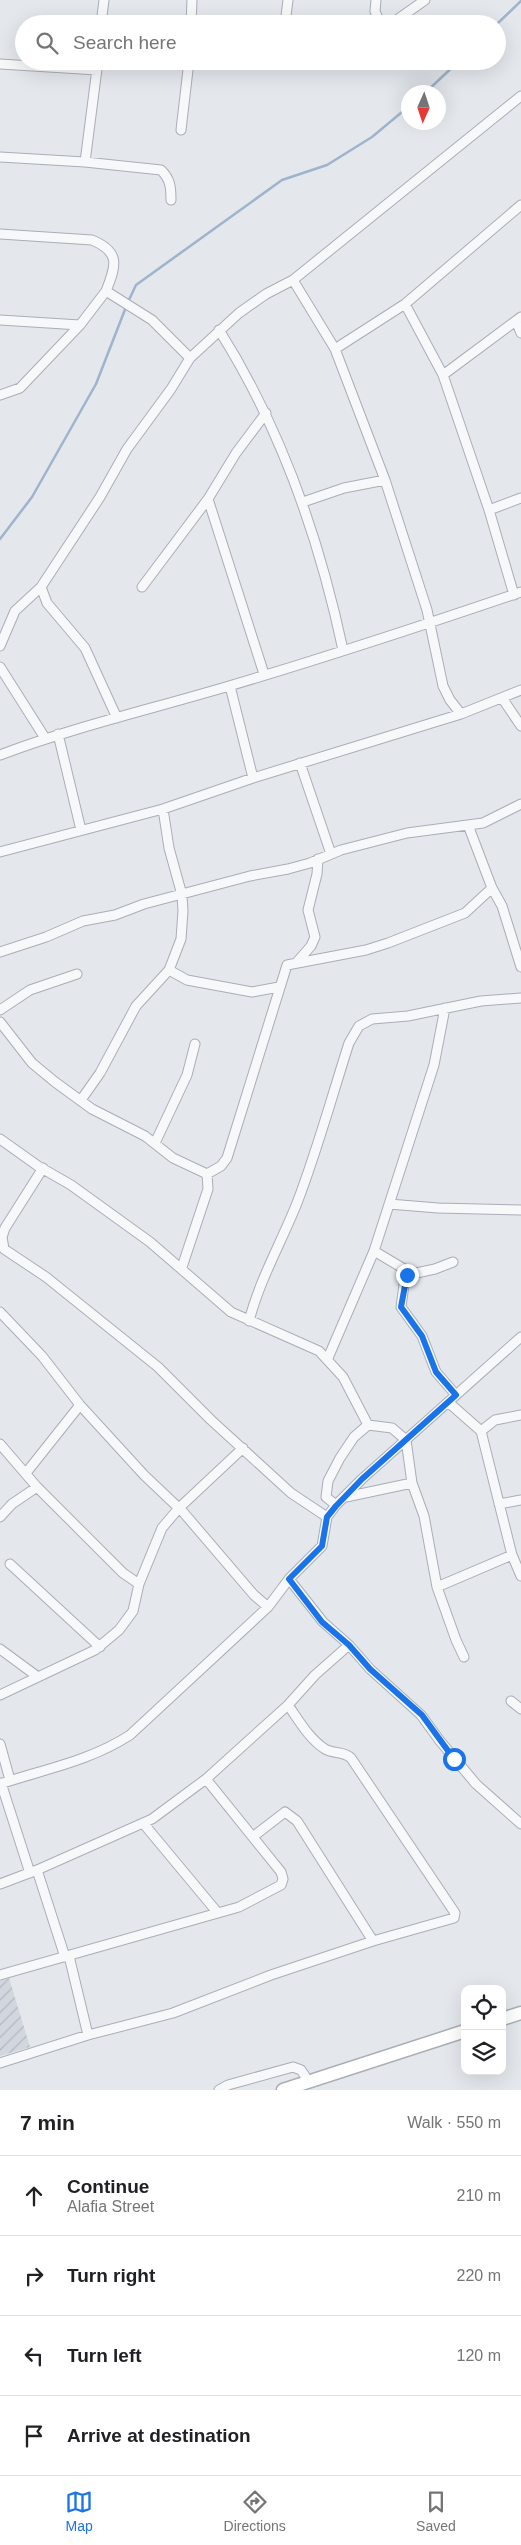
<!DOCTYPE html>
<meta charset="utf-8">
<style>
:root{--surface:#fff;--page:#f6f6f6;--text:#202124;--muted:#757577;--line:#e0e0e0;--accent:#1a73e8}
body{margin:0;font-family:Arial,sans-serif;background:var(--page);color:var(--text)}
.controls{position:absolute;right:15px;bottom:15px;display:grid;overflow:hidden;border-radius:10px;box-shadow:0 5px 20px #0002}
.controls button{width:45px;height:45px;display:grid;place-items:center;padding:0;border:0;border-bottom:1px solid var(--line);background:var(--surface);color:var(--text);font:25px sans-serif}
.compass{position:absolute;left:401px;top:85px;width:45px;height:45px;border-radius:50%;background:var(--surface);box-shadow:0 5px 20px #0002;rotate:183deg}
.stop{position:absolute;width:15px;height:15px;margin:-11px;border:4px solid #1a73e8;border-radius:50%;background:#fff}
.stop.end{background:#1a73e8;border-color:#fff;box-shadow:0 1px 5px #0008}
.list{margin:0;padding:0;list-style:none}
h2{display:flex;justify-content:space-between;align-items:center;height:65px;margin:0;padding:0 20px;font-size:21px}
h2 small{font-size:16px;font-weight:400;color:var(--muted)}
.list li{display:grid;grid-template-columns:32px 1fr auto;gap:15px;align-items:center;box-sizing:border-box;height:80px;padding:0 20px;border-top:1px solid var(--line)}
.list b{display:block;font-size:19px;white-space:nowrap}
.list p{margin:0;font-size:16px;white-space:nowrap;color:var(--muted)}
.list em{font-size:16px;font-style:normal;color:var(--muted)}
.icon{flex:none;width:28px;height:28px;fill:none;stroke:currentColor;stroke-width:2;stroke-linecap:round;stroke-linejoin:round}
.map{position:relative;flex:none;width:521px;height:2090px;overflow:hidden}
.search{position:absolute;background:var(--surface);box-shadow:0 5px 20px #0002;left:15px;right:15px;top:15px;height:55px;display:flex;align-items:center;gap:12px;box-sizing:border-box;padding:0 18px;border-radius:28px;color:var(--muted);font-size:19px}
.sheet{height:385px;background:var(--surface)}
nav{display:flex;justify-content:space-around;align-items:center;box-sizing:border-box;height:70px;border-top:1px solid var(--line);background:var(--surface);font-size:14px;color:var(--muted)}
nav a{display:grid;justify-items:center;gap:2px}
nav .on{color:var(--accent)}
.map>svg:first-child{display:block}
</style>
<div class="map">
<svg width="521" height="2090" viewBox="0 0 521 2090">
<defs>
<pattern id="industrial-furrows" width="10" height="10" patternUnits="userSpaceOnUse" patternTransform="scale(1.25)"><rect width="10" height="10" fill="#d2d6de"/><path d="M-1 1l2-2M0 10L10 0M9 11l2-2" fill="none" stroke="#b4b8c0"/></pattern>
</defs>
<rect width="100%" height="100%" fill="#e4e7ec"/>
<path fill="url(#industrial-furrows)" d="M9,1978L30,2047L0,2056V1981Z"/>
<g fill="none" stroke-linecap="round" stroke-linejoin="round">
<path stroke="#9fb4cc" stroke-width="2.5" d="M497,24L521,1
M426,92L459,61
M128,302L136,285L282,180L327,165L372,137L408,107
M0,539L32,497L96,384L126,307"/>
<defs>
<path id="street" d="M376,0L375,11L380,24
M101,24L104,0
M191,24L192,0
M285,24L288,0
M391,24L425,0
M0,64L97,70
M181,130L189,61
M0,157L85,162L161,170C170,179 171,186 171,200
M85,162L98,61
M0,234L92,240C121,252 116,266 106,291
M293,280L335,349L385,480L427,610L443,686L450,700L461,714
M405,304L443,375L489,510L514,595
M0,320L80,325
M516,321L521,333
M219,330C281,428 319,537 343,650
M335,349L405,304L521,205
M443,375L521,317
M0,395L20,388L80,325L106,291L152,320L190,358
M303,502L344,488L385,480
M489,510L521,498
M41,587L47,603L85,648L117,718
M142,587L208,499
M0,646L15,611L41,587L100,497L127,449L171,389L190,358L239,313L266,294L293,280L521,96
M0,667L45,738
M264,674L208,499L236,453L266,413
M230,686L253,778L461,714L521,690
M502,698L521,726
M58,734L81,830
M0,755C74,727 152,709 229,686C327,657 424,625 521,592
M300,763L331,854
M468,825L492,888L502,906L521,967
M0,852L163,809L253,778
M0,952L46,937L83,921L115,915L144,904L250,876L288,869L310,863L341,850L407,833L483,823L521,804
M297,962L311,946L315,937L308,910L317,874L318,859
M169,970L187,980L252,992L279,987
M0,1010L30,990L77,974
M0,1022L32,1063L55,1082L92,1109L145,1136L173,1158L207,1174L221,1166L227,1158L287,965L366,950L388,943L465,913L492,888
M81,1100L100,1073L136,1006L169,970L181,939L183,911L182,895L169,848L163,809
M0,1139L38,1166L71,1185L150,1242L231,1312L319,1351L343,1377L368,1425
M155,1143L187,1075L195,1044
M43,1168L5,1228L2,1237L4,1249L46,1277L158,1367L211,1420L291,1493L327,1517
M389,1204L438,1208L521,1210
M374,1251L406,1270L401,1307L422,1336L436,1372L456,1395
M182,1267L208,1189L207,1174
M407,1275L435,1269L453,1262
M0,1312L42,1356L80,1405L144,1475L183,1512L254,1595L268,1607
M249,1321C260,1279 281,1243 297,1203C317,1151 332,1096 349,1043L359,1026L372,1019L408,1016L481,1001L521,998
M328,1358L374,1251L434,1065L445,1008
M448,1402L481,1431L512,1555L521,1576
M481,1431L495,1420L521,1415
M0,1444L37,1487L123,1573L139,1584
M26,1473L80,1405
M346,1497L412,1483
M499,1504L521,1500
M336,1505L326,1497L328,1481L340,1458L354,1437L368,1425L392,1428L406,1440L412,1483L424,1516L437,1587L456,1640L464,1657
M0,1517L12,1504L37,1487
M10,1564L100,1647
M289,1579L323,1622L349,1645L370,1669L421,1715L440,1741L476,1784L521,1824
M437,1587L512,1555
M0,1649L38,1677
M0,1695L95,1650L119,1630L133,1611L139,1584L162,1528L179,1508L243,1448
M511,1701L521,1709
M0,1744L10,1780
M1,1783L30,1873
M0,1784C45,1769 90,1761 130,1735L268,1607L289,1579L322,1546L327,1517L336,1505L362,1479L521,1337
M143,1823L217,1912
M254,1836L285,1812L297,1821L373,1941
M37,1870L65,1957
M0,1884L37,1870L152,1819L206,1779L288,1705L315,1675L349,1645
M69,1956L88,2035
M0,1975L239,1907L281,1885L283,1879L281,1872L206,1779
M0,2063L88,2035L173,2013L271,1975L373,1941L454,1918L455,1913L351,1758C344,1751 333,1754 325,1749C309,1739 298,1719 288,1705
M219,2090L228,2085L293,2067L301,2070L309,2082"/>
<path id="secondary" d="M502,2019L521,2013
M283,2090L465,2031"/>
</defs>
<use href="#street" stroke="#a9aeb7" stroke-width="11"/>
<use href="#secondary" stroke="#a9aeb7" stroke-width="15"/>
<use href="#street" stroke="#f7f8fa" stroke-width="9"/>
<use href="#secondary" stroke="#fff" stroke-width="12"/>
</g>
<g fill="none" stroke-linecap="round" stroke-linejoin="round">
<path stroke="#1a73e8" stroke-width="6" d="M407,1275L401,1307L422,1336L436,1372L456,1395L362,1479L336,1506L327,1517L322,1546L289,1579L322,1622L349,1645L370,1669L422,1715L454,1759"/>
</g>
</svg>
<div class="controls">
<button><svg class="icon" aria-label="locate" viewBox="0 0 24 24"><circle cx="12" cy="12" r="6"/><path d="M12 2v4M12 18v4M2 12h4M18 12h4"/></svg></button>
<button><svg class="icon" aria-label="layers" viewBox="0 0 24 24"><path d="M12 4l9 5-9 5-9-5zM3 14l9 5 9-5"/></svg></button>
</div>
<svg class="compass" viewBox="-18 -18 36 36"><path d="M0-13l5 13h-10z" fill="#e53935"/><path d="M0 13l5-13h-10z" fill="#757577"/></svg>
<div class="stop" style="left:454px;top:1759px"></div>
<div class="stop end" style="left:407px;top:1275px"></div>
<div class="search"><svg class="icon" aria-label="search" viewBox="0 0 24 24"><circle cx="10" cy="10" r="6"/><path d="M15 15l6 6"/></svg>Search here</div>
</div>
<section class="sheet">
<h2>7 min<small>Walk · 550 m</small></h2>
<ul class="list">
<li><svg class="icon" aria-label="ahead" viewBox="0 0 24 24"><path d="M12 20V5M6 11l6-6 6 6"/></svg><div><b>Continue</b><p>Alafia Street</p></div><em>210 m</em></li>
<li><svg class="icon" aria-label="right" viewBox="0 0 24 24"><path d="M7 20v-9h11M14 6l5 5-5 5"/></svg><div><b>Turn right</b></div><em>220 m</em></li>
<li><svg class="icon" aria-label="left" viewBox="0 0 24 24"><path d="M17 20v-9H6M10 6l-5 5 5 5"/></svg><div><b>Turn left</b></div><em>120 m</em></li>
<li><svg class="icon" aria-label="arrive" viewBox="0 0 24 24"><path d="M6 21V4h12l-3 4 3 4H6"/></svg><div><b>Arrive at destination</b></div></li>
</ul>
</section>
<nav>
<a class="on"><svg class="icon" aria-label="map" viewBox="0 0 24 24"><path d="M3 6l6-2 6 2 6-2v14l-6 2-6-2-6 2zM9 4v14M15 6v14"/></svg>Map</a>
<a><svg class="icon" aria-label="directions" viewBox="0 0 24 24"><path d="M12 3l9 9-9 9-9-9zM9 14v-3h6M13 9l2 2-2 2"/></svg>Directions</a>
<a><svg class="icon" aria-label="saved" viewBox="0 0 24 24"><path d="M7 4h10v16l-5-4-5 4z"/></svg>Saved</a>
</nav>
